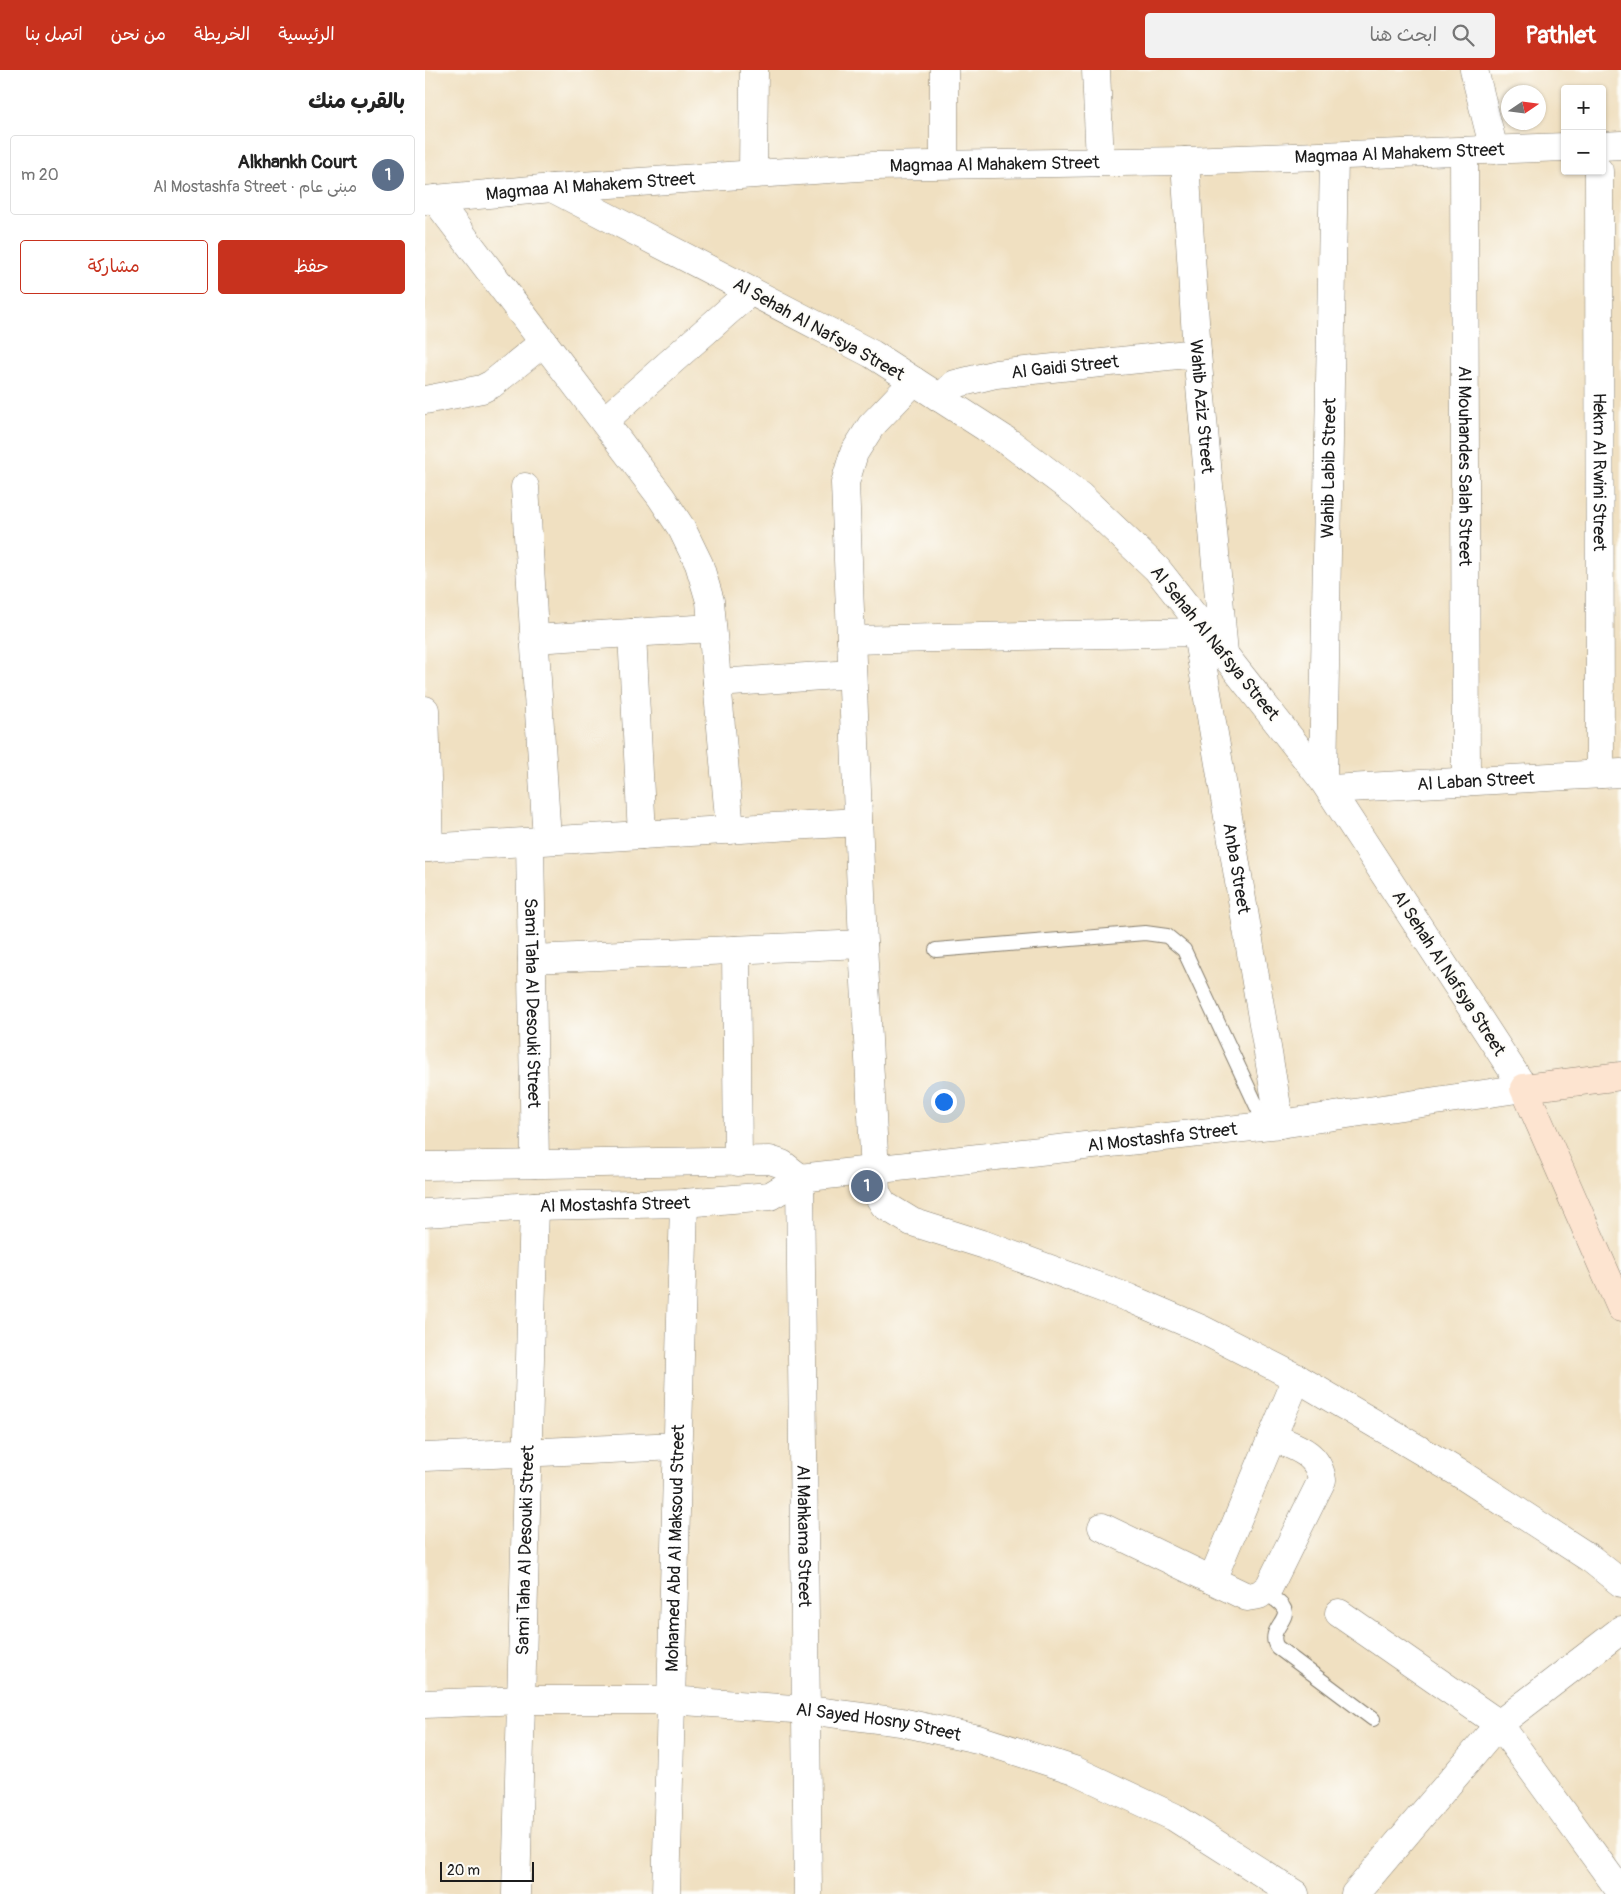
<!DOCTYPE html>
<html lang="ar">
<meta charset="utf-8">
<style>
:root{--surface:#fff;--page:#f2f2f2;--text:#222;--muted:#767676;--line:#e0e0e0;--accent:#c8321e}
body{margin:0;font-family:Pangolin,"Playpen Sans Arabic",sans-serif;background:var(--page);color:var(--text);direction:rtl}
.controls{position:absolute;right:15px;top:15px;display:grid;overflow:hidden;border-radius:5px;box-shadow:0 1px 4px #0004}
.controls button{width:45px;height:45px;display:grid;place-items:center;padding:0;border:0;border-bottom:1px solid var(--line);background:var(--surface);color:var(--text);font:25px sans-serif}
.compass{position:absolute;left:1076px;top:15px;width:45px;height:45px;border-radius:50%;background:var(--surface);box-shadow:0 1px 4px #0004;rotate:77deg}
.scale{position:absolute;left:15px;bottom:12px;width:94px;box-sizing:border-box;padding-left:5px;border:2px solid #1c1c1c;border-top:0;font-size:14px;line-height:18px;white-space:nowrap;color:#1c1c1c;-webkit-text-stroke:4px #fdfcf7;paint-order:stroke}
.you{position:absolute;left:518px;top:1031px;width:18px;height:18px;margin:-12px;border:4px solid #fff;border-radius:50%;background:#1a73e8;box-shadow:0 0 0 8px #1a73e833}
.badge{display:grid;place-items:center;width:32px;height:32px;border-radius:50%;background:var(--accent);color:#fff;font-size:16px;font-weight:700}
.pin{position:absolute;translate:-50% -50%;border:2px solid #fff;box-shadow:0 1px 5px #0006}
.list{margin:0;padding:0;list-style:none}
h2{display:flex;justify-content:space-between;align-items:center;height:65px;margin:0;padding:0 20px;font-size:21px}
h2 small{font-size:16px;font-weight:400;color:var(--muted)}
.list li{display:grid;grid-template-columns:32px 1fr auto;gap:15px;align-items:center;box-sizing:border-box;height:80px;margin:0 10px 10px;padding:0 10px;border:1px solid var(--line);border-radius:5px}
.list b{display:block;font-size:19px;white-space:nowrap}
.list p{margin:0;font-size:16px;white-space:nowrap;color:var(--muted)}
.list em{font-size:16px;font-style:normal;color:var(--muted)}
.actions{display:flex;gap:10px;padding:15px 20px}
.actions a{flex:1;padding:11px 0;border:1px solid var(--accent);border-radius:5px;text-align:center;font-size:18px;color:var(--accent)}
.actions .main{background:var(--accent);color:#fff}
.icon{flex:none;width:28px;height:28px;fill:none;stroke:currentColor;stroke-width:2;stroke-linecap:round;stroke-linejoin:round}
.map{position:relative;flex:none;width:1196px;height:1824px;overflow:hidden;direction:ltr}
header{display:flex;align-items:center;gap:30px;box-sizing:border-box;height:70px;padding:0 25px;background:var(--accent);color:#fff}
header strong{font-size:24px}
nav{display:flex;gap:28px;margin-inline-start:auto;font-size:18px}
.search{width:350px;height:45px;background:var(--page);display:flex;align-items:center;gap:12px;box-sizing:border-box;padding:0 18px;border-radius:5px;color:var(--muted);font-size:19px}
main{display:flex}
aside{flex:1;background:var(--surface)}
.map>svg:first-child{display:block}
</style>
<header>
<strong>Pathlet</strong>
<div class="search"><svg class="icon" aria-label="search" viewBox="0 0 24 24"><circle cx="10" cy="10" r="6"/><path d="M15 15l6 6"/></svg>ابحث هنا</div>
<nav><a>الرئيسية</a><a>الخريطة</a><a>من نحن</a><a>اتصل بنا</a></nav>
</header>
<main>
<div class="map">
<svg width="1196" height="1824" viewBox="0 0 1196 1824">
<rect width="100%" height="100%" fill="#fdfcf7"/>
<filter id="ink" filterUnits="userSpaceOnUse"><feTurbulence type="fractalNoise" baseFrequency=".02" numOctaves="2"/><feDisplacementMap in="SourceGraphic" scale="10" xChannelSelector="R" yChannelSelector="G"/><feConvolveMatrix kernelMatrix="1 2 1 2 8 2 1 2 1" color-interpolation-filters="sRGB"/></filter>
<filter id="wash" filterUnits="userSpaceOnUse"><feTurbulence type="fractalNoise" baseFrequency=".0096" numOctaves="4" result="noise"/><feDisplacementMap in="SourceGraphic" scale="20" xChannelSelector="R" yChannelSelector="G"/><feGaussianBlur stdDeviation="1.12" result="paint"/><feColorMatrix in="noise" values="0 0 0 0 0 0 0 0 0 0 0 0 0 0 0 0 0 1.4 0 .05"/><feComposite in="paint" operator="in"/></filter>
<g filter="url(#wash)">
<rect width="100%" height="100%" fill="#f0e0c1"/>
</g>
<g filter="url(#ink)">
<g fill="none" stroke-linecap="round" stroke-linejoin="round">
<defs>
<path id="service" d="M511,880L720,863L742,866L759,880L841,1056
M839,1522C845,1526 854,1531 858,1537C867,1549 841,1560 852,1577L948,1649"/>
<g id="minor">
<path d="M519,0V94"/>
<path d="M671,0L675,92"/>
<path d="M1049,0L1069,80"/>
<path d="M1177,76L1196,75"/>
<path id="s1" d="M1039,81L1041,712"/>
<path id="s2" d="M760,91L772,283L799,583"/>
<path id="s3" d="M1174,101L1175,704"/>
<path d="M328,103L329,0"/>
<path d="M10,129L236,427L257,459L274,494L285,531L305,760"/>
<path id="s4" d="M0,130L127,118L448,96L760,91L1140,77"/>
<path d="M489,311L446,356L429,383L420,413L438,874L451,1122L459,1135L487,1152L560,1175L704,1228L774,1258L872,1308L1034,1403L1166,1489L1196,1513"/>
<path id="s5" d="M515,328L530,314L571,304L772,283"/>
<path d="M0,330L57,319L67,314L119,272"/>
<path d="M179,351L326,221"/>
<path d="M100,417L122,770"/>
<path id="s6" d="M769,546L855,1054"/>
<path d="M207,563L217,765"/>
<path d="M109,569L287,558"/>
<path d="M426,570L772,562"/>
<path d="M292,613L427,604"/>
<path d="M0,640L4,778"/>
<path id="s7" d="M898,710L909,86"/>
<path id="s8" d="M905,719L1196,703"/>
<path id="s9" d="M105,772L110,1094"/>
<path d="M0,778L433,752"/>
<path d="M311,880L313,1092"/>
<path d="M107,889L438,874"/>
<path d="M0,1096L345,1090L357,1094L375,1108"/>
<path id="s10" d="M375,1108L383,1824"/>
<path id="s11" d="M0,1143L109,1136L259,1133L345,1126L375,1108L855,1054L1099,1018L898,710L732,499L655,426L585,373L447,284L127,118"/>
<path d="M0,1387L253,1376"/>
<path d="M677,1457L822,1527L834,1525L844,1517L897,1410C893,1382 870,1377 847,1367"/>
<path d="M787,1510L872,1308"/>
<path d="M914,1543L1074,1654L1196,1822"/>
<path id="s12" d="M0,1634L96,1630H245L382,1640L476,1652L553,1669L649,1700L749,1747L870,1824"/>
<path id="s13" d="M91,1824L109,1136"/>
<path id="s14" d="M241,1824L259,1133"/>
<path d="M930,1824L1074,1654L1196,1560"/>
</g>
<path id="secondary" d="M1196,1006L1099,1018L1196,1238"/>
</defs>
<use href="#service" stroke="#867e6e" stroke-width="16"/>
<use href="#minor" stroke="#867e6e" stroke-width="29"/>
<use href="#secondary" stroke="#867e6e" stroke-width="29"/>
<use href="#service" stroke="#fff" stroke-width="14"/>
<use href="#minor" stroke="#fff" stroke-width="28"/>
<use href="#secondary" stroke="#fde4d0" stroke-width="28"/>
</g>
</g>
<g text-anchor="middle" stroke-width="4" stroke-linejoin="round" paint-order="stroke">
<g font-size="18" fill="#1c1c1c" stroke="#fdfcf7">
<text dy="6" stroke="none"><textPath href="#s4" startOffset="976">Magmaa Al Mahakem Street</textPath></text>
<text dy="6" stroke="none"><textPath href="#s4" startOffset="571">Magmaa Al Mahakem Street</textPath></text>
<text dy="6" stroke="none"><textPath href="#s4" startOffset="166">Magmaa Al Mahakem Street</textPath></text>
<text transform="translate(394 259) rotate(29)" y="6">Al Sehah Al Nafsya Street</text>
<text dy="6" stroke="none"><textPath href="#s5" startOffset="132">Al Gaidi Street</textPath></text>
<text dy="6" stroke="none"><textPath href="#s2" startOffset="246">Wahib Aziz Street</textPath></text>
<text dy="6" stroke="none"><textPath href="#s1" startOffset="315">Al Mouhandes Salah Street</textPath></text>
<text dy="6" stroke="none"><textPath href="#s7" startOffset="312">Wahib Labib Street</textPath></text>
<text dy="6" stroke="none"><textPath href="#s3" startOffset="301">Hekm Al Rwini Street</textPath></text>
<text transform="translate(790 573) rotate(51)" y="6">Al Sehah Al Nafsya Street</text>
<text dy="6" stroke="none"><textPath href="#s8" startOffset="146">Al Laban Street</textPath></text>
<text dy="6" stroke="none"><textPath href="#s6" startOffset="256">Anba Street</textPath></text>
<text transform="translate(1024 903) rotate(57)" y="6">Al Sehah Al Nafsya Street</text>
<text dy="6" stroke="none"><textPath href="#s9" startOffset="161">Sami Taha Al Desouki Street</textPath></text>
<text dy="6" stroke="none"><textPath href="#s11" startOffset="745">Al Mostashfa Street</textPath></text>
<text dy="6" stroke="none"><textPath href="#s11" startOffset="190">Al Mostashfa Street</textPath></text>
<text dy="6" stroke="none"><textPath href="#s10" startOffset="358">Al Mahkama Street</textPath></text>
<text dy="6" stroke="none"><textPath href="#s14" startOffset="346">Mohamed Abd Al Maksoud Street</textPath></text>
<text dy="6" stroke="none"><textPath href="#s13" startOffset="344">Sami Taha Al Desouki Street</textPath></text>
<text dy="6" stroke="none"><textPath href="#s12" startOffset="455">Al Sayed Hosny Street</textPath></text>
</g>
</g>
</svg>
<div class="controls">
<button>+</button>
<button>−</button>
</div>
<svg class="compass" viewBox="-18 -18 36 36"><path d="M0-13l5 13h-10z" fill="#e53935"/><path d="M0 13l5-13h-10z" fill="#767676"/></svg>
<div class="scale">20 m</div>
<div class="you"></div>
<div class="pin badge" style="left:442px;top:1116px;background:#5c6f8a">1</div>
</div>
<aside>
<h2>بالقرب منك<small></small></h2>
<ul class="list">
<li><span class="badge" style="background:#5c6f8a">1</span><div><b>Alkhankh Court</b><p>مبنى عام · Al Mostashfa Street</p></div><em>20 m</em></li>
</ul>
<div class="actions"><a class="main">حفظ</a><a>مشاركة</a></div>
</aside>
</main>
